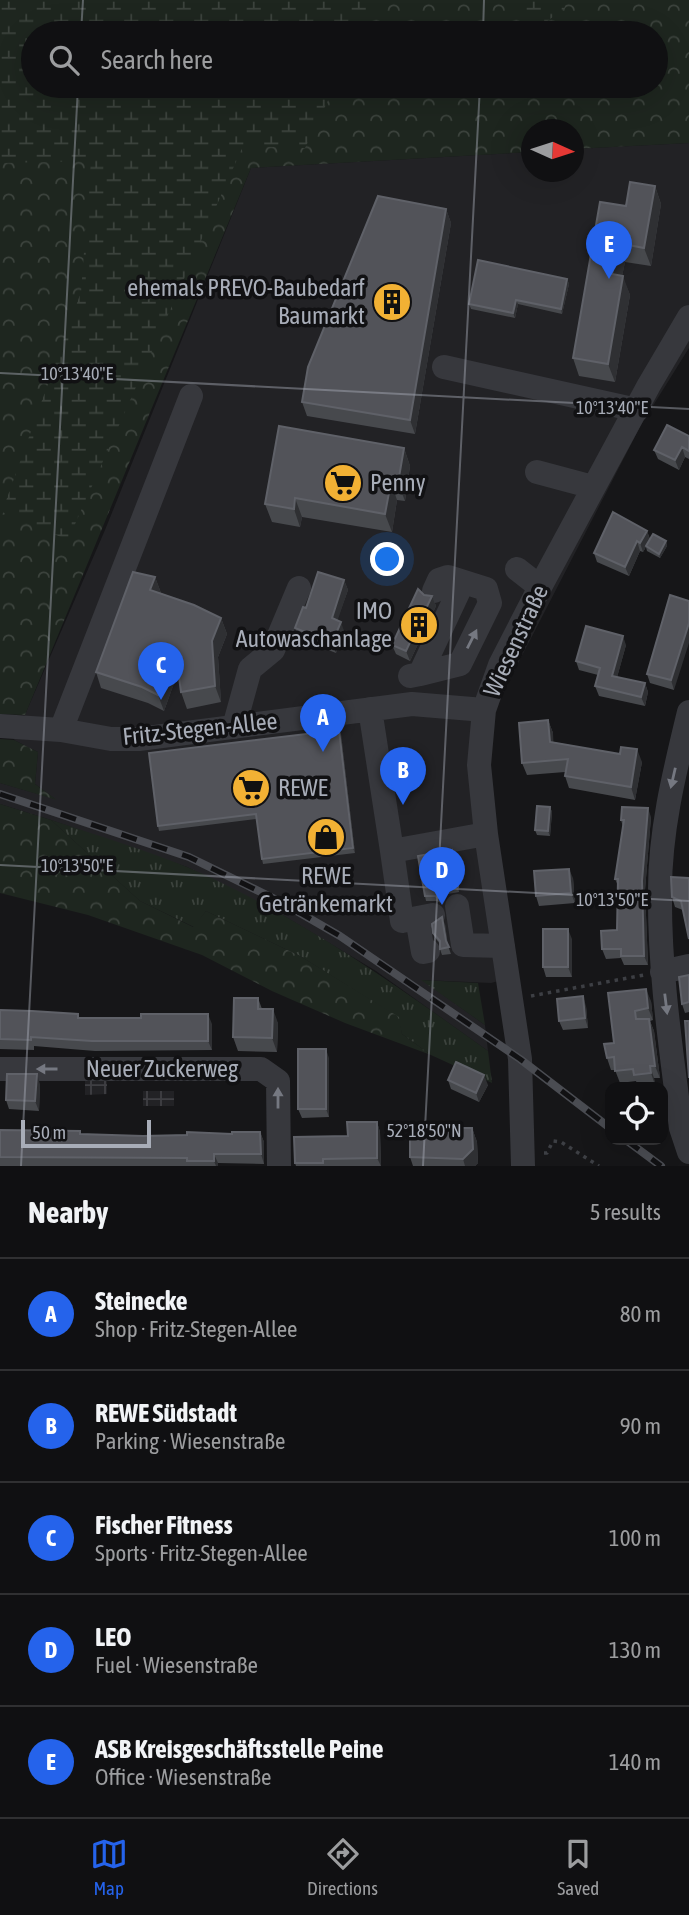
<!DOCTYPE html>
<meta charset="utf-8">
<style>
:root{--surface:#101012;--page:#19191b;--text:#f1f3f6;--muted:#9c9d9f;--line:#303032;--accent:#2563eb}
body{margin:0;font-family:"Asap Condensed",sans-serif;background:var(--page);color:var(--text)}
.controls{position:absolute;right:21px;bottom:21px;display:grid;overflow:hidden;border-radius:14px;box-shadow:0 7px 28px #0002}
.controls button{width:63px;height:63px;display:grid;place-items:center;padding:0;border:0;border-bottom:2px solid var(--line);background:var(--surface);color:var(--text);font:35px sans-serif}
.compass{position:absolute;left:521px;top:119px;width:63px;height:63px;border-radius:50%;background:var(--surface);box-shadow:0 7px 28px #0002;rotate:93deg}
.scale{position:absolute;left:21px;bottom:18px;width:130px;box-sizing:border-box;padding-left:7px;border:4px solid #a8adb8;border-top:0;font-size:19px;line-height:24px;white-space:nowrap;color:#a8adb8;-webkit-text-stroke:5px #111113;paint-order:stroke}
.you{position:absolute;left:388px;top:560px;width:24px;height:24px;margin:-18px;border:5px solid #fff;border-radius:50%;background:#1a73e8;box-shadow:0 0 0 10px #1a73e833}
.badge{display:grid;place-items:center;width:46px;height:46px;border-radius:50%;background:var(--accent);color:#fff;font-size:23px;font-weight:700}
.pin{position:absolute;translate:-50% -58px;filter:drop-shadow(0 2px 4px #0008)}
.pin::after{content:'';position:absolute;top:37px;width:24px;height:21px;background:inherit;clip-path:polygon(0 0,100% 0,50% 100%)}
.list{margin:0;padding:0;list-style:none}
h2{display:flex;justify-content:space-between;align-items:center;height:91px;margin:0;padding:0 28px;font-size:30px}
h2 small{font-size:23px;font-weight:400;color:var(--muted)}
.list li{display:grid;grid-template-columns:46px 1fr auto;gap:21px;align-items:center;box-sizing:border-box;height:112px;padding:0 28px;border-top:2px solid var(--line)}
.list b{display:block;font-size:26px;white-space:nowrap}
.list p{margin:0;font-size:23px;white-space:nowrap;color:var(--muted)}
.list em{font-size:23px;font-style:normal;color:var(--muted)}
.icon{flex:none;width:38px;height:38px;fill:none;stroke:currentColor;stroke-width:2;stroke-linecap:round;stroke-linejoin:round}
.map{position:relative;flex:none;width:689px;height:1166px;overflow:hidden}
.search{position:absolute;background:var(--surface);box-shadow:0 7px 28px #0002;left:21px;right:21px;top:21px;height:77px;display:flex;align-items:center;gap:18px;box-sizing:border-box;padding:0 24px;border-radius:38px;color:var(--muted);font-size:26px}
.sheet{height:651px;background:var(--surface)}
nav{display:flex;justify-content:space-around;align-items:center;box-sizing:border-box;height:98px;border-top:2px solid var(--line);background:var(--surface);font-size:19px;color:var(--muted)}
nav a{display:grid;justify-items:center;gap:4px}
nav .on{color:var(--accent)}
.map>svg:first-child{display:block}
</style>
<div class="map">
<svg width="689" height="1166" viewBox="0 0 689 1166">
<defs>
<pattern id="industrial-grid" width="8" height="8" patternUnits="userSpaceOnUse" patternTransform="scale(1.75)"><rect width="8" height="8" fill="#222225"/><path d="M0 4h8M4 0v8" fill="none" stroke="#3f3f43"/></pattern>
<pattern id="grass-tufts" width="24" height="20" patternUnits="userSpaceOnUse" patternTransform="scale(1.75)"><rect width="24" height="20" fill="#1e261f"/><path d="M3 7l-1-3M5 7V3M7 7l1-3M15 17l-1-3M17 17v-4M19 17l1-3" fill="none" stroke="#3c433d"/></pattern>
<pattern id="forest-crowns" width="20" height="18" patternUnits="userSpaceOnUse" patternTransform="scale(1.75)"><rect width="20" height="18" fill="#1e261f"/><path d="M2 6a3 3 0 1 1 6 0M12 15a3 3 0 1 1 6 0" fill="none" stroke="#3c433d"/></pattern>
<pattern id="wetland-marsh" width="20" height="14" patternUnits="userSpaceOnUse" patternTransform="scale(1.75)"><rect width="20" height="14" fill="#1e261f"/><path d="M1 5h8M5 5V1M11 12h8M15 12V8" fill="none" stroke="#3c433d"/></pattern>
</defs>
<rect width="100%" height="100%" fill="#161618"/>
<path fill="#222225" d="M689,143V348L641,425L495,708L489,759L513,977L491,983L422,980L485,1025L488,1051L376,971L276,911L187,867L51,820L0,804V783L55,799L35,784L38,752L14,740L105,530L251,168L531,152L532,172H574V149Z"/>
<path fill="url(#industrial-grid)" d="M85,1079H107V1094L85,1095Z
M143,1091H174V1106H143Z"/>
<path fill="url(#grass-tufts)" d="M51,820C96,835 143,849 187,867C296,914 392,982 488,1051L492,1083L431,1055L402,1034L398,1017L300,956L206,911L194,927L140,901Z
M421,980L478,983L485,1025Z"/>
<path fill="url(#forest-crowns)" fill-rule="evenodd" d="M0,0H689V143L574,149V130H532L531,152L251,168L25,715L0,714ZM33,33H656V86H33Z
M0,739L14,740L38,752L35,784L57,800L0,783Z
M0,804L51,820L140,901L193,927L206,911L300,956L399,1017L402,1034L431,1055L345,1023L272,991L202,955L88,915L0,893Z"/>
<path fill="url(#wetland-marsh)" d="M0,0H376L360,33H33V86H335L305,148L243,146L68,540L2,512L81,292L91,161L0,163Z
M520,0H567L564,9L532,32Z"/>
<g fill="none" stroke-linecap="round" stroke-linejoin="round">
<path stroke="#3d3f44" stroke-width="3.5" stroke-dasharray="3.5 5" stroke-linecap="butt" d="M531,996L644,975
M544,1153H547L553,1141L561,1142L599,1166"/>
<path stroke="#37383d" stroke-width="24" d="M444,367L637,410
M537,472L593,487
M517,569L540,587
M420,674L460,664L490,603L486,589L448,577L439,580L434,591
M410,676L420,674L463,582
M370,709L392,851L486,834
M689,712C675,770 660,829 660,890C659,970 671,1049 681,1128L689,1152
M0,726L61,730L111,739H139L412,704L484,710
M234,727L250,669L273,650L299,588
M61,730L191,396
M392,851L402,921L433,915
M457,906L463,945L503,946
M417,918L423,952L428,951
M662,972L689,966
M0,1069H261L278,1081L279,1166
M523,1166L520,1059L486,834L479,765L484,710L500,665L540,587L649,385L689,317"/>
<defs>
<path id="rail" d="M0,794L189,857L281,902L340,936L520,1059L610,1128
M626,1140L661,1166"/>
</defs>
<use href="#rail" stroke="#4a4c52" stroke-width="8"/>
<use href="#rail" stroke="#111113" stroke-width="5" stroke-dasharray="16" stroke-linecap="butt"/>
</g>
<path fill="#47494d" d="M655,186L661,204L651,266L625,262L622,276L630,295L615,382L579,376L573,358L626,206Z
M446,209L451,223L415,434L307,416L302,402Z
M567,279L569,284L562,314L518,304L515,318L471,309L469,304Z
M689,436V459L685,457L679,470L658,459L654,450Z
M404,448L410,466L405,501L397,500L392,532L302,517L300,527L272,522L265,504Z
M647,531L650,539L666,541L667,546L660,558L647,551L646,547L643,552L640,551L629,576L597,562L594,553Z
M155,577L161,593L221,618L227,634L218,657L221,702L187,709L181,692L178,672L164,711L148,703L101,688L96,672Z
M344,580L348,590L337,620L344,631L336,653L298,638L295,628L306,608Z
M424,595L432,596L436,606L410,661L396,654L392,645Z
M670,595L674,690L650,683L647,674Z
M626,645L617,677L645,683L648,692L645,706L599,696L595,686L598,675L579,670L576,661Z
M548,720L553,733V742L620,754L642,762L635,800L569,788L565,776V772L527,775L522,763Z
M341,734L355,853L263,864L262,859L257,819L159,831L158,826Z
M550,807L552,812L550,836L537,835L535,830Z
M651,817L645,890L648,965H624L621,958L606,959L602,949L617,930L618,886L615,879L623,827L621,820Z
M452,850L454,855L459,892L448,894L443,904L437,901H426L425,896Z
M573,878L575,903L539,906L536,896Z
M689,878L683,910L675,907L672,897Z
M445,924L448,946L451,954L442,955L440,949V944L436,939L433,933Z
M572,939V977H546L543,967Z
M689,975V1012L685,1013L682,1004Z
M608,993L651,1001L653,1020L650,1021L654,1031L660,1078H654L655,1085L638,1087L636,1081L620,1083L615,1070H611L607,1058L614,1043Z
M258,998L262,1009L278,1023L277,1052L238,1051L233,1037Z
M586,1006L588,1028L563,1030L559,1021Z
M0,1010L80,1018L212,1024V1050L95,1051L34,1046V1050L0,1049Z
M329,1058V1117L302,1118L298,1109Z
M448,1080L488,1085L479,1102L451,1089Z
M40,1084L39,1111L9,1109L6,1100Z
M377,1122L380,1132L381,1166H296L295,1163Z
M472,1128L477,1142L478,1163L475,1166H413L410,1157Z
M0,1130L80,1131L81,1134L143,1136L260,1132L264,1142V1164L218,1163V1166H0Z"/>
<path fill="#2f3033" d="M655,186L661,204L651,266L644,248Z
M446,209L451,223L415,434L410,420Z
M618,243L625,262L619,293L612,274Z
M623,276L630,295L615,382L608,364Z
M567,279L569,284L562,314L561,309Z
M516,300L518,304L515,318L513,313Z
M682,447L685,457L679,470L675,460Z
M404,448L410,466L405,501L398,483Z
M391,482L397,500L392,532L385,514Z
M295,498L302,517L300,527L294,509Z
M647,531L650,540L643,552L640,543Z
M637,541L640,551L629,576L625,567Z
M666,541L667,546L660,558L659,554Z
M155,577L161,593L150,590Z
M344,580L348,590L335,628L332,618Z
M432,596L436,606L410,661L406,651Z
M221,618L227,634L218,657L221,702L215,686L212,641Z
M341,622L344,631L336,653L332,643Z
M689,623V643L674,690L671,680Z
M623,636L626,645L615,685L612,676Z
M175,648L181,664L164,711L158,695Z
M645,683L648,692L645,706L641,697Z
M548,720L553,733L554,754L550,742Z
M339,730L341,734L355,853L353,848Z
M637,749L642,762L635,800L631,787Z
M550,807L552,812L550,836L548,831Z
M648,808L651,817L645,890L648,965L644,956L642,881Z
M452,850L454,855L459,892L458,887Z
M569,869L573,878L575,903L571,893Z
M447,889L448,894L443,904L441,899Z
M442,917L445,924L448,947L446,941Z
M568,929L572,939V977L568,967Z
M646,989L651,1001L653,1020L648,1008Z
M583,996L586,1006L588,1028L585,1018Z
M273,1009L278,1023L277,1052L272,1038Z
M208,1014L212,1024V1050L208,1041Z
M649,1019L654,1031L660,1078L655,1066Z
M326,1049L329,1058V1117L326,1109Z
M650,1066L654,1078L655,1085L651,1073Z
M37,1074L40,1084L39,1111L35,1101Z
M484,1075L488,1085L479,1102L476,1093Z
M377,1122L380,1132L381,1166L377,1158Z
M472,1128L477,1142L478,1163L475,1166H465L463,1159Z
M260,1132L264,1142V1164L261,1154Z
M214,1154L218,1163V1166H216L214,1161Z"/>
<path fill="#525359" stroke="#5f6168" stroke-width="2" d="M630,182L655,186L644,248L618,243L612,274L623,276L608,364L573,358L600,202L626,206Z
M378,196L446,209L410,420L302,402L308,367Z
M478,260L567,279L561,309L516,300L513,313L469,304Z
M667,425L689,436V451L682,447L675,460L654,450Z
M279,426L404,448L398,483L391,482L385,514L295,498L294,509L265,504Z
M613,512L647,531L640,543L637,541L625,567L594,553Z
M653,534L666,541L659,554L646,546Z
M133,572L155,577L150,590L194,605L221,618L212,641L215,686L181,692L175,648L158,695L142,687L96,672Z
M318,572L344,580L332,618L341,622L332,643L295,628L303,607L306,608Z
M418,589L424,595L432,596L406,651L392,645Z
M670,595L689,601V623L671,680L647,674Z
M586,626L623,636L612,676L645,683L641,697L595,686L600,668L576,661Z
M548,720L550,742L620,754L621,747L637,749L631,787L565,776L568,759L522,763L519,723Z
M339,730L353,848L262,859L256,814L158,826L149,753Z
M537,806L550,807L548,831L535,830Z
M622,807L648,808L642,881L644,956H621V949H602L601,931L617,930L618,879H615L624,820H621Z
M452,850L458,887L447,889L441,899L435,896H425L418,856Z
M569,869L571,893L536,896L534,871Z
M671,877L689,878V939L681,901L672,897Z
M442,917L446,941L449,947L440,949V941L433,933L432,924Z
M543,929H568V967H543Z
M689,975V1002L682,1004L679,977Z
M646,989L648,1008L635,1011L636,1019H649L655,1066H650L651,1073L634,1075L633,1069L615,1071L614,1057L607,1058L604,1044L614,1043L608,993Z
M583,996L585,1018L559,1021L557,999Z
M234,998H258V1009H273L272,1038L233,1037Z
M0,1010L32,1011L78,1014V1018H141V1014H208V1041H92L31,1037V1040L0,1039Z
M685,1021H689V1078Z
M298,1049H326V1109H298Z
M456,1062L484,1075L476,1093L448,1080Z
M7,1074H37L35,1101L6,1100Z
M347,1122H377V1158L323,1159V1163H295L294,1137L348,1136Z
M410,1128H472L473,1149L463,1159L410,1157Z
M0,1130L80,1131V1134L143,1136L187,1135V1132L232,1134V1132H260L261,1154H214V1161H187V1158L0,1157Z"/>
<defs><path id="oneway-solid" d="M-6-.8H1V-3.2L6.5 0L1 3.2V.8H-6Z" transform="scale(1.75)"/></defs>
<g fill="#757881">
<use href="#oneway-solid" transform="translate(472 639) rotate(-63)"/>
<use href="#oneway-solid" transform="translate(673 778) rotate(103)"/>
<use href="#oneway-solid" transform="translate(666 1004) rotate(83)"/>
<use href="#oneway-solid" transform="translate(47 1069) rotate(180)"/>
<use href="#oneway-solid" transform="translate(278 1098) rotate(-90)"/>
</g>
<path fill="none" stroke="#a8adb8" stroke-width="2" stroke-opacity="0.45" d="M81,33L83,0M483,33L484,0M0,373L689,409M0,865L689,901M21,1166L78,86M423,1166L480,86"/>
<defs>
<symbol id="building-disc" viewBox="-11 -11 22 22"><circle r="9.5" fill="#f2b134" stroke="#111113"/><path d="M-4-6H4V6H1V3H-1V6H-4ZM-2.5-4.3h1.7v1.8h-1.7ZM.8-4.3h1.7v1.8H.8ZM-2.5-1h1.7V.8h-1.7ZM.8-1h1.7V.8H.8Z" fill="#111"/></symbol>
<symbol id="supermarket-disc" viewBox="-11 -11 22 22"><circle r="9.5" fill="#f2b134" stroke="#111113"/><path d="M-6-5.5h2.5l.6 2H6L4.5 2H-2.5L-4.4-4H-6ZM-1.5 3.2a1.3 1.3 0 1 0 .1 0ZM3 3.2a1.3 1.3 0 1 0 .1 0Z" fill="#111"/></symbol>
<symbol id="shop-disc" viewBox="-11 -11 22 22"><circle r="9.5" fill="#f2b134" stroke="#111113"/><path d="M-5-2.5h2.3a2.7 3.5 0 0 1 5.4 0H5L5.5 6h-11ZM-1.5-2.5h3a1.5 2.3 0 0 0-3 0Z" fill="#111"/></symbol>
</defs>
<g fill-rule="evenodd">
<use href="#building-disc" x="370" y="280" width="44" height="44"/>
<use href="#supermarket-disc" x="321" y="461" width="44" height="44"/>
<use href="#building-disc" x="397" y="603" width="44" height="44"/>
<use href="#supermarket-disc" x="229" y="766" width="44" height="44"/>
<use href="#shop-disc" x="304" y="815" width="44" height="44"/>
</g>
<g text-anchor="middle" stroke-width="7" stroke-linejoin="round" paint-order="stroke">
<g font-size="24" fill="#a8adb8" stroke="#111113" text-anchor="end">
<text x="365" y="296">ehemals PREVO-Baubedarf<tspan x="365" dy="28">Baumarkt</tspan></text>
<text x="370" y="491" text-anchor="start">Penny</text>
<text x="392" y="619">IMO<tspan x="392" dy="28">Autowaschanlage</tspan></text>
<text x="278" y="796" text-anchor="start">REWE</text>
<text x="326" y="884" text-anchor="middle">REWE<tspan x="326" dy="28">Getränkemarkt</tspan></text>
</g>
<g font-size="24" fill="#a8adb8" stroke="#111113">
<text transform="translate(516 641) rotate(-65)" y="8">Wiesenstraße</text>
<text transform="translate(200 729) rotate(-6)" y="8">Fritz-Stegen-Allee</text>
<text x="162" y="1077">Neuer Zuckerweg</text>
</g>
</g>
<g font-size="18" text-anchor="middle" fill="#a8adb8" stroke="#111113" stroke-width="7" stroke-linejoin="round" paint-order="stroke">
<text x="77" y="380">10°13'40"E</text>
<text x="612" y="414">10°13'40"E</text>
<text x="77" y="872">10°13'50"E</text>
<text x="612" y="906">10°13'50"E</text>
<text x="424" y="1137">52°18'50"N</text>
</g>
</svg>
<div class="controls">
<button><svg class="icon" aria-label="locate" viewBox="0 0 24 24"><circle cx="12" cy="12" r="6"/><path d="M12 2v4M12 18v4M2 12h4M18 12h4"/></svg></button>
</div>
<svg class="compass" viewBox="-18 -18 36 36"><path d="M0-13l5 13h-10z" fill="#e53935"/><path d="M0 13l5-13h-10z" fill="#9c9d9f"/></svg>
<div class="scale">50 m</div>
<div class="you"></div>
<div class="pin badge" style="left:323px;top:752px">A</div>
<div class="pin badge" style="left:403px;top:805px">B</div>
<div class="pin badge" style="left:161px;top:700px">C</div>
<div class="pin badge" style="left:442px;top:905px">D</div>
<div class="pin badge" style="left:609px;top:279px">E</div>
<div class="search"><svg class="icon" aria-label="search" viewBox="0 0 24 24"><circle cx="10" cy="10" r="6"/><path d="M15 15l6 6"/></svg>Search here</div>
</div>
<section class="sheet">
<h2>Nearby<small>5 results</small></h2>
<ul class="list">
<li><span class="badge">A</span><div><b>Steinecke</b><p>Shop · Fritz-Stegen-Allee</p></div><em>80 m</em></li>
<li><span class="badge">B</span><div><b>REWE Südstadt</b><p>Parking · Wiesenstraße</p></div><em>90 m</em></li>
<li><span class="badge">C</span><div><b>Fischer Fitness</b><p>Sports · Fritz-Stegen-Allee</p></div><em>100 m</em></li>
<li><span class="badge">D</span><div><b>LEO</b><p>Fuel · Wiesenstraße</p></div><em>130 m</em></li>
<li><span class="badge">E</span><div><b>ASB Kreisgeschäftsstelle Peine</b><p>Office · Wiesenstraße</p></div><em>140 m</em></li>
</ul>
</section>
<nav>
<a class="on"><svg class="icon" aria-label="map" viewBox="0 0 24 24"><path d="M3 6l6-2 6 2 6-2v14l-6 2-6-2-6 2zM9 4v14M15 6v14"/></svg>Map</a>
<a><svg class="icon" aria-label="directions" viewBox="0 0 24 24"><path d="M12 3l9 9-9 9-9-9zM9 14v-3h6M13 9l2 2-2 2"/></svg>Directions</a>
<a><svg class="icon" aria-label="saved" viewBox="0 0 24 24"><path d="M7 4h10v16l-5-4-5 4z"/></svg>Saved</a>
</nav>
